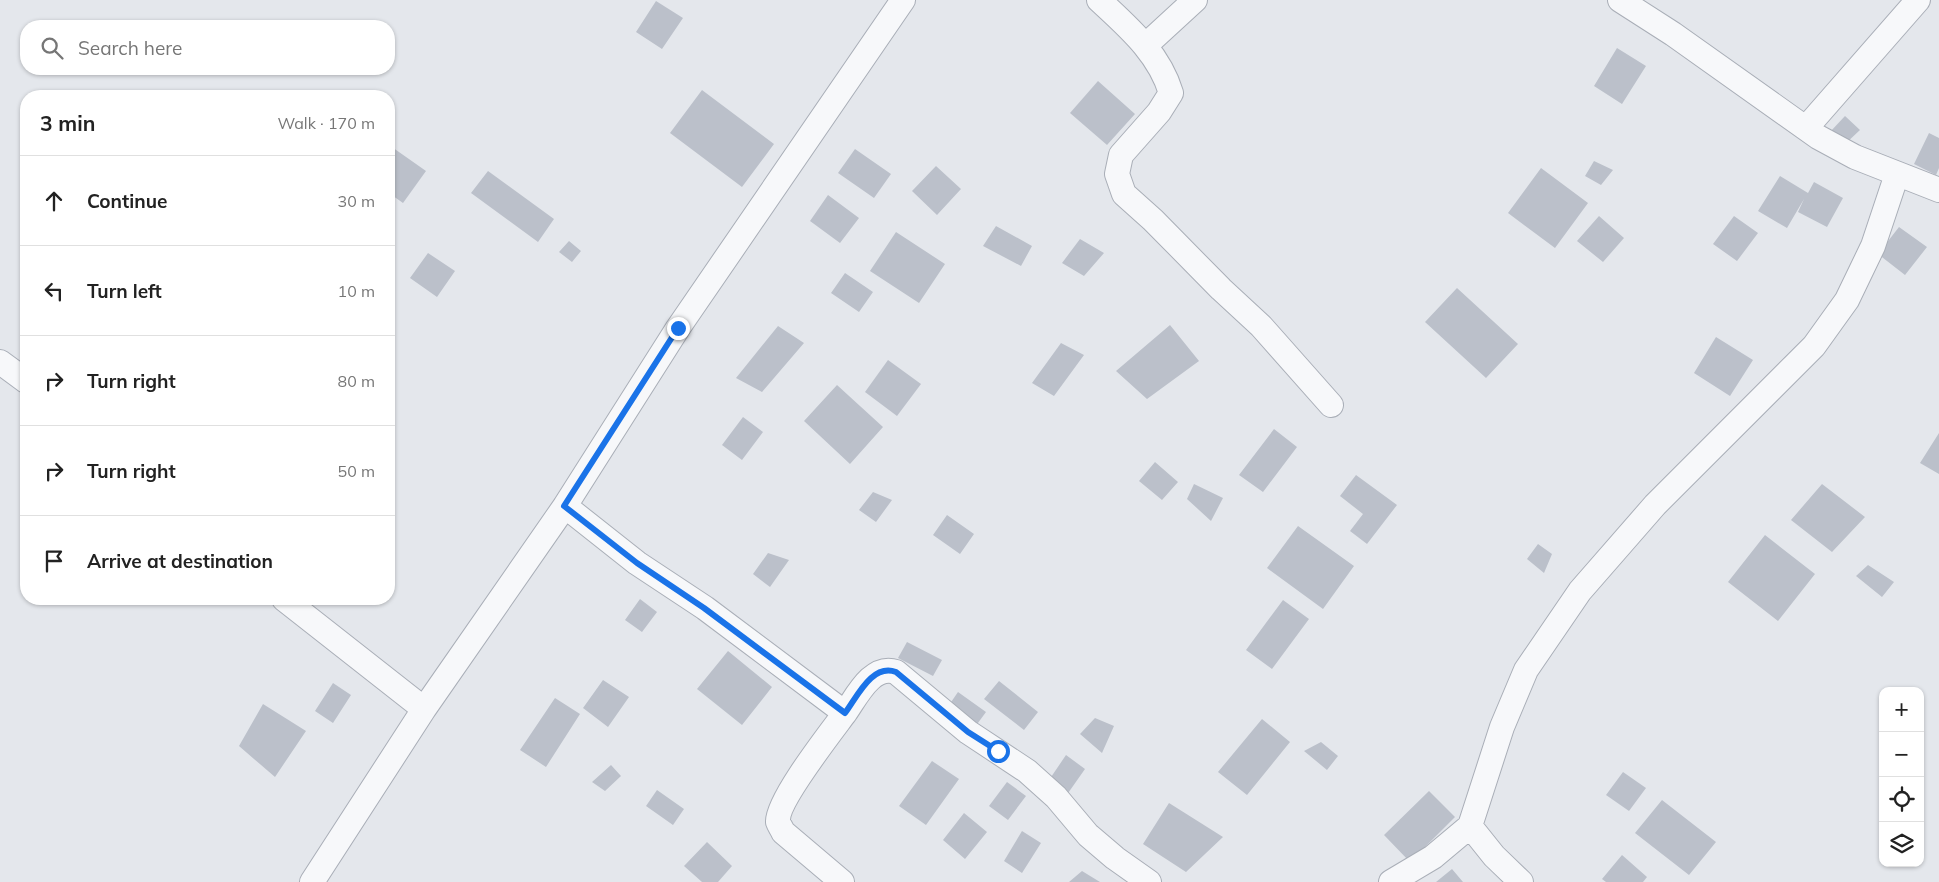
<!DOCTYPE html>
<meta charset="utf-8">
<style>
:root{--surface:#fff;--page:#f6f6f6;--text:#222;--muted:#767676;--line:#e0e0e0}
body{margin:0;font-family:Mulish,sans-serif;background:var(--page);color:var(--text)}
.controls{position:absolute;right:15px;bottom:15px;display:grid;overflow:hidden;border-radius:10px;box-shadow:0 1px 4px #0004}
.controls button{width:45px;height:45px;display:grid;place-items:center;padding:0;border:0;border-bottom:1px solid var(--line);background:var(--surface);color:var(--text);font:25px sans-serif}
.stop{position:absolute;width:15px;height:15px;margin:-11px;border:4px solid #1a73e8;border-radius:50%;background:#fff}
.stop.end{background:#1a73e8;border-color:#fff;box-shadow:0 1px 5px #0008}
.list{margin:0;padding:0;list-style:none}
h2{display:flex;justify-content:space-between;align-items:center;height:65px;margin:0;padding:0 20px;font-size:21px}
h2 small{font-size:16px;font-weight:400;color:var(--muted)}
.list li{display:grid;grid-template-columns:32px 1fr auto;gap:15px;align-items:center;box-sizing:border-box;height:90px;padding:0 20px;border-top:1px solid var(--line)}
.list b{display:block;font-size:19px;white-space:nowrap}
.list em{font-size:16px;font-style:normal;color:var(--muted)}
.icon{flex:none;width:28px;height:28px;fill:none;stroke:currentColor;stroke-width:2;stroke-linecap:round;stroke-linejoin:round}
.map{position:relative;flex:none;width:1939px;height:882px;overflow:hidden}
.search{position:absolute;background:var(--surface);box-shadow:0 1px 4px #0004;left:20px;top:20px;width:375px;height:55px;display:flex;align-items:center;gap:12px;box-sizing:border-box;padding:0 18px;border-radius:20px;color:var(--muted);font-size:19px}
.panel{position:absolute;background:var(--surface);box-shadow:0 1px 4px #0004;left:20px;top:90px;width:375px;height:515px;border-radius:20px}
.map>svg:first-child{display:block}
</style>
<div class="map">
<svg width="1939" height="882" viewBox="0 0 1939 882">
<rect width="100%" height="100%" fill="#e4e7ec"/>
<path fill="#bbc0ca" d="M656,1L683,18L662,49L636,32Z
M1617,48L1646,66L1622,104L1594,86Z
M1098,81L1135,114L1107,145L1070,113Z
M702,90L774,144L742,187L670,133Z
M1845,116L1860,130L1844,145L1830,132Z
M1929,133L1939,138V168L1936,175L1914,164Z
M389,145L426,171L403,203L389,193Z
M855,149L891,174L874,198L838,173Z
M1594,161L1613,170L1601,185L1585,176Z
M936,166L961,189L937,215L912,191Z
M1541,168L1588,203L1555,248L1508,213Z
M488,171L554,219L538,242L471,193Z
M1780,176L1808,193L1814,182L1843,198L1827,227L1798,212L1804,199L1787,228L1758,211Z
M828,195L859,218L840,243L810,221Z
M1599,216L1624,238L1603,262L1577,241Z
M1734,216L1758,233L1737,261L1713,244Z
M996,226L1032,246L1021,266L983,246Z
M1899,227L1927,247L1905,275L1878,254Z
M896,232L945,264L919,303L870,271Z
M1080,239L1104,253L1084,276L1062,263Z
M569,241L581,251L572,262L559,252Z
M428,253L455,271L437,297L410,278Z
M845,273L873,292L859,312L831,293Z
M1457,288L1518,344L1486,378L1425,322Z
M1170,325L1199,361L1147,399L1116,371Z
M778,326L804,343L762,392L736,378Z
M1716,337L1753,360L1730,396L1694,373Z
M1061,343L1084,355L1054,396L1032,383Z
M888,360L921,384L897,416L865,392Z
M837,385L883,427L850,464L804,421Z
M743,417L763,432L742,460L722,445Z
M1274,429L1297,447L1263,492L1239,475Z
M1939,433V474L1920,463Z
M1155,462L1178,482L1162,500L1139,481Z
M1356,475L1397,505L1367,544L1350,531L1363,514L1340,496Z
M1194,484L1223,498L1211,521L1187,499Z
M1822,484L1865,517L1832,552L1791,520Z
M873,492L892,500L876,522L859,510Z
M947,515L974,534L960,554L933,535Z
M1298,526L1354,566L1323,609L1267,568Z
M1765,535L1815,574L1778,621L1728,582Z
M1538,544L1552,554L1544,573L1527,559Z
M768,553L789,560L770,587L753,574Z
M1868,565L1894,582L1882,597L1856,576Z
M640,599L657,612L642,632L625,620Z
M1283,600L1309,619L1272,669L1246,650Z
M907,642L942,660L933,676L898,658Z
M728,651L772,687L742,725L697,689Z
M603,680L629,697L608,727L583,708Z
M999,681L1038,712L1024,730L984,699Z
M333,683L351,695L333,723L315,711Z
M958,692L986,712L975,727L947,708Z
M555,698L580,714L546,767L520,750Z
M263,704L306,731L275,777L239,746Z
M1095,718L1114,726L1102,753L1080,734Z
M1262,719L1290,742L1247,795L1218,772Z
M1321,742L1338,756L1327,770L1304,751Z
M1066,755L1085,769L1066,796L1047,783Z
M932,761L959,779L926,825L899,806Z
M611,765L621,776L605,791L592,782Z
M1623,772L1646,788L1629,811L1606,795Z
M1007,782L1026,796L1008,820L989,806Z
M657,790L684,809L673,825L646,806Z
M1429,791L1455,817L1410,862L1384,835Z
M1662,800L1716,842L1689,875L1635,833Z
M1169,803L1223,837L1186,872L1143,844Z
M964,813L987,832L965,859L943,840Z
M1022,831L1041,843L1022,873L1004,861Z
M707,842L732,866L718,882H702L684,866Z
M1622,855L1647,877L1643,882H1606L1602,879Z
M1452,869L1463,882H1436Z
M1082,871L1100,882H1069Z"/>
<g fill="none" stroke-linecap="round" stroke-linejoin="round">
<defs>
<path id="minor" d="M1099,0C1128,27 1159,53 1171,93L1159,112L1121,155L1117,174L1124,194L1153,220L1221,289L1261,326L1331,405
M1620,0L1673,34L1818,137L1855,157L1939,190
M1146,45L1195,0
M1806,128L1918,0
M0,362L26,381
M565,506L637,563L705,608L845,713C857,696 872,664 896,672L968,732L1027,771L1056,797L1088,835L1115,858L1149,882
M284,599L424,709
M1470,826L1494,856L1521,882
M312,882L424,709L565,506L678,328L903,0
M842,882L783,832C782,829 779,825 778,822C776,802 831,732 845,713
M1391,882L1433,857L1470,826L1502,727L1526,670L1580,591L1655,505L1814,346L1847,300L1873,246L1897,174"/>
</defs>
<use href="#minor" stroke="#a9aeb7" stroke-width="26"/>
<use href="#minor" stroke="#f7f8fa" stroke-width="24"/>
</g>
<g fill="none" stroke-linecap="round" stroke-linejoin="round">
<path stroke="#1a73e8" stroke-width="6" d="M678,328L564,506L637,563L704,608L845,713C857,697 872,663 896,672L968,732L998,751"/>
</g>
</svg>
<div class="controls">
<button>+</button>
<button>−</button>
<button><svg class="icon" aria-label="locate" viewBox="0 0 24 24"><circle cx="12" cy="12" r="6"/><path d="M12 2v4M12 18v4M2 12h4M18 12h4"/></svg></button>
<button><svg class="icon" aria-label="layers" viewBox="0 0 24 24"><path d="M12 4l9 5-9 5-9-5zM3 14l9 5 9-5"/></svg></button>
</div>
<div class="stop" style="left:998px;top:751px"></div>
<div class="stop end" style="left:678px;top:328px"></div>
<div class="search"><svg class="icon" aria-label="search" viewBox="0 0 24 24"><circle cx="10" cy="10" r="6"/><path d="M15 15l6 6"/></svg>Search here</div>
<section class="panel">
<h2>3 min<small>Walk · 170 m</small></h2>
<ul class="list">
<li><svg class="icon" aria-label="ahead" viewBox="0 0 24 24"><path d="M12 20V5M6 11l6-6 6 6"/></svg><div><b>Continue</b></div><em>30 m</em></li>
<li><svg class="icon" aria-label="left" viewBox="0 0 24 24"><path d="M17 20v-9H6M10 6l-5 5 5 5"/></svg><div><b>Turn left</b></div><em>10 m</em></li>
<li><svg class="icon" aria-label="right" viewBox="0 0 24 24"><path d="M7 20v-9h11M14 6l5 5-5 5"/></svg><div><b>Turn right</b></div><em>80 m</em></li>
<li><svg class="icon" aria-label="right" viewBox="0 0 24 24"><path d="M7 20v-9h11M14 6l5 5-5 5"/></svg><div><b>Turn right</b></div><em>50 m</em></li>
<li><svg class="icon" aria-label="arrive" viewBox="0 0 24 24"><path d="M6 21V4h12l-3 4 3 4H6"/></svg><div><b>Arrive at destination</b></div></li>
</ul>
</section>
</div>
